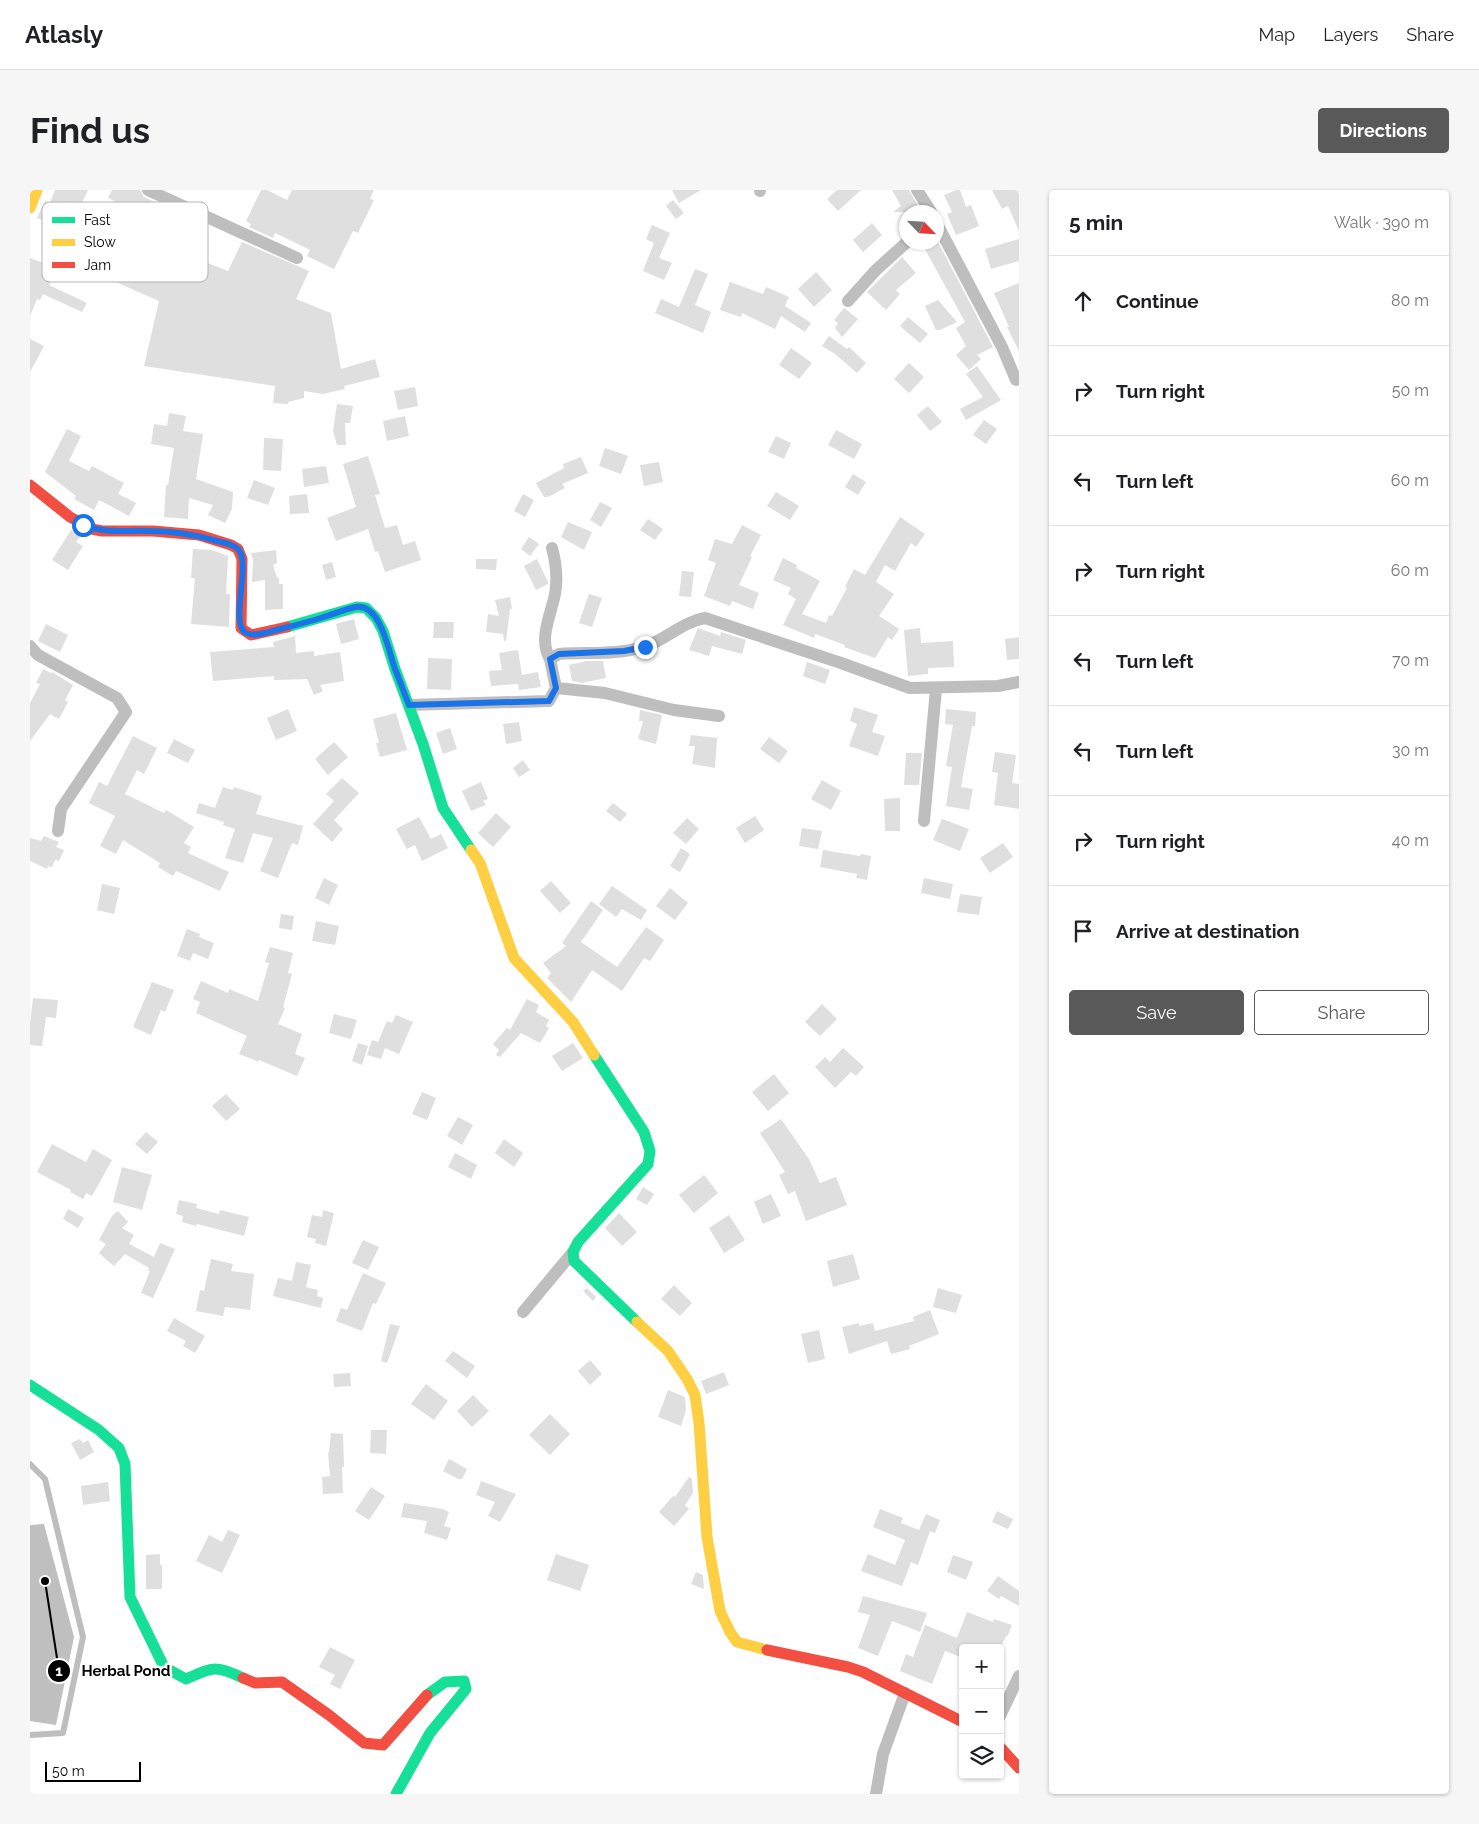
<!DOCTYPE html>
<meta charset="utf-8">
<style>
:root{--surface:#fff;--page:#f6f6f6;--text:#202124;--muted:#757577;--line:#e0e0e0;--accent:#595959}
body{margin:0;font-family:Raleway,sans-serif;background:var(--page);color:var(--text)}
.controls{position:absolute;right:15px;bottom:15px;display:grid;overflow:hidden;border-radius:5px;box-shadow:0 1px 4px #0004}
.controls button{width:45px;height:45px;display:grid;place-items:center;padding:0;border:0;border-bottom:1px solid var(--line);background:var(--surface);color:var(--text);font:25px sans-serif}
.compass{position:absolute;left:869px;top:15px;width:45px;height:45px;border-radius:50%;background:var(--surface);box-shadow:0 1px 4px #0004;rotate:115deg}
.scale{position:absolute;left:15px;bottom:12px;width:96px;box-sizing:border-box;padding-left:5px;border:2px solid #000;border-top:0;font-size:14px;line-height:18px;white-space:nowrap;color:#000;-webkit-text-stroke:4px #fff;paint-order:stroke}
.stop{position:absolute;width:15px;height:15px;margin:-11px;border:4px solid #1a73e8;border-radius:50%;background:#fff}
.stop.end{background:#1a73e8;border-color:#fff;box-shadow:0 1px 5px #0008}
.list{margin:0;padding:0;list-style:none}
h2{display:flex;justify-content:space-between;align-items:center;height:65px;margin:0;padding:0 20px;font-size:21px}
h2 small{font-size:16px;font-weight:400;color:var(--muted)}
.list li{display:grid;grid-template-columns:32px 1fr auto;gap:15px;align-items:center;box-sizing:border-box;height:90px;padding:0 20px;border-top:1px solid var(--line)}
.list b{display:block;font-size:19px;white-space:nowrap}
.list em{font-size:16px;font-style:normal;color:var(--muted)}
.actions{display:flex;gap:10px;padding:15px 20px}
.actions a{flex:1;padding:11px 0;border:1px solid var(--accent);border-radius:5px;text-align:center;font-size:18px;color:var(--accent)}
.actions .main{background:var(--accent);color:#fff}
.icon{flex:none;width:28px;height:28px;fill:none;stroke:currentColor;stroke-width:2;stroke-linecap:round;stroke-linejoin:round}
.map{position:relative;flex:none;width:989px;height:1604px;overflow:hidden;border-radius:5px}
header{display:flex;align-items:center;gap:30px;box-sizing:border-box;height:70px;padding:0 25px;background:var(--surface);border-bottom:1px solid var(--line)}
header strong{font-size:24px}
nav{display:flex;gap:28px;margin-inline-start:auto;font-size:18px}
.intro{display:flex;align-items:center;justify-content:space-between;box-sizing:border-box;height:120px;padding:0 30px}
h1{margin:0;font-size:35px}
.button{padding:12px 22px;border-radius:5px;background:var(--accent);color:#fff;font-size:18px;font-weight:700}
main{display:flex;gap:30px;padding:0 30px}
aside{flex:1;background:var(--surface);border-radius:5px;box-shadow:0 1px 4px #0004}
.map>svg:first-child{display:block}
</style>
<header>
<strong>Atlasly</strong>
<nav><a>Map</a><a>Layers</a><a>Share</a></nav>
</header>
<div class="intro"><h1>Find us</h1><a class="button">Directions</a></div>
<main>
<div class="map">
<svg width="989" height="1604" viewBox="0 0 989 1604">
<rect width="100%" height="100%" fill="#fff"/>
<path fill="#bfbfbf" d="M14,1334L44,1447L26,1535L0,1531V1335Z"/>
<path fill="#dfdfdf" d="M25,0H58L49,19L90,37L100,18L78,8L82,0H110L114,7L140,19L132,39L119,33L106,65L130,76L139,58L198,81L212,52L279,81L266,109L301,123L311,179L345,169L350,187L314,196L315,199L293,204L274,201V208L258,212V214L243,213L245,196L114,176L129,111L45,74L55,48L7,28L15,11L20,13Z
M231,0H237L257,10L262,0H344L340,9L344,10L328,43L323,41L304,79L277,66L280,60L245,43L243,48L219,37L221,34L216,31Z
M642,0H671L649,13Z
M807,0H831L808,21L797,9Z
M862,0H879L891,21L888,22H863L871,16Z
M926,0H930L936,17L941,15L949,36L926,45L917,24L922,22L914,5Z
M962,0H989V41L978,16L972,19Z
M643,10L654,23L646,29L636,16Z
M842,33L852,45L833,62L823,50Z
M622,35L640,43L629,68L642,73L634,90L613,81L624,53L616,49Z
M989,49V71L961,79L955,59Z
M891,52H908L963,157L947,165L951,169L939,180L926,165L936,156L926,138L935,132Z
M872,67L886,83L866,100L870,104L856,120L837,102Z
M0,68L26,78L19,95L57,113L52,122L13,104L10,110L7,109L0,126Z
M665,79L678,84L665,115L681,122L673,143L625,123L631,109L649,117Z
M786,82L802,100L784,117L768,99Z
M700,92L733,104L736,97L759,107L755,116L781,133L775,142L751,126L745,139L712,123L711,127L690,120Z
M989,93V161L977,137H979L964,103Z
M908,110L927,132L910,140H906L895,116Z
M814,118L828,129L812,147L805,138L808,133L804,130Z
M878,127L898,144L890,153L870,136Z
M799,146L817,159L819,157L836,173L827,183L805,164L792,156Z
M0,149L14,156L0,182Z
M761,158L782,173L769,189L749,175Z
M879,173L894,187L879,203L864,189Z
M947,176L971,210L936,230L930,219L953,207L936,184Z
M385,197L388,216L368,220L364,201Z
M307,214L323,216L320,233H315L316,255H307L303,241Z
M898,216L912,232L900,241L887,225Z
M139,223L156,226L153,241L173,244L166,289L203,302L202,319L195,333L178,325L183,315L159,308L158,329L134,327L136,295H138L144,258L121,254L124,234L137,236Z
M375,226L379,246L357,251L353,231Z
M954,230L967,239L956,254L943,245Z
M37,239L51,246L39,271L59,281L62,276L94,293L88,304L106,313L99,326L69,310L64,320L44,309L46,306L15,282Z
M806,240L832,254L824,269L798,255Z
M746,246L761,253L754,269L738,262Z
M234,248L253,249L251,281L233,280Z
M575,258L598,266L591,284L569,276Z
M338,266L350,304L345,305L355,338L367,335L373,355L385,351L391,370L355,382L348,361L345,362L338,339L306,351L297,328L326,317L313,274Z
M551,267L558,283L532,294L535,298L518,307H514L506,293L534,278L533,274Z
M629,272L633,292L614,296L610,275Z
M296,276L299,293L274,297L272,279Z
M823,284L836,292L828,305L815,297Z
M224,290L245,298L238,315L217,308Z
M746,302L769,316L760,330L737,316Z
M277,304L279,323L260,324L259,306Z
M493,304L504,310L495,327L484,321Z
M570,312L582,318L571,337L560,330Z
M870,327L895,344L886,357L881,353L865,381L855,375L846,392L864,404L849,426L869,439L862,450L858,447L845,468L814,457L815,455L785,444L784,448L753,435L766,409L758,404L761,398L743,390L753,368L767,375L766,378L790,391L772,424L796,433L799,425L802,426L817,398L815,397L824,379L835,385Z
M618,329L633,339L625,350L610,340Z
M538,332L562,342L554,360L531,347Z
M712,335L731,345L720,366L722,367L709,395L729,403L723,419L702,411L700,416L674,406L686,373L678,370L685,349L702,354Z
M41,340L51,345L46,352L53,356L38,380L22,370Z
M499,347L509,354L500,366L491,359Z
M163,359L182,360L198,366L196,404H200L199,437L161,434L165,388H161Z
M246,360L247,373L243,375L247,388L249,387V394H253V419L235,420V390L222,392L223,369L221,363Z
M446,369H467L466,380L446,379Z
M507,369L518,392V394L506,400L494,376Z
M302,372L306,387L296,390L292,375Z
M652,381L664,382L661,407L649,406Z
M559,404L572,408L562,437L549,433Z
M480,407L482,419H480L476,451H474L473,444L456,442L458,424L469,426L465,410Z
M324,429L329,449L311,454L306,434Z
M404,432H424L423,448H403Z
M16,434L38,445L30,462L8,451Z
M668,438L690,446L691,442L716,450L712,464L682,456L679,466L659,460Z
M890,438L891,453L923,451L924,477L898,478V484L878,486L874,440Z
M265,446L266,463L284,461V466L310,462L314,491L290,495L293,501L284,505L277,489L244,490V486L183,491L180,462L244,457L243,452Z
M989,447V469L977,470L975,449Z
M488,460L492,485L508,482L511,497L489,500L488,494L461,496L459,481L472,480L469,463Z
M398,468L422,469L421,500L397,499Z
M557,471H573L576,488L552,493L542,491L539,475Z
M777,472L800,480L795,494L773,486Z
M13,479L21,483L22,482L43,495L35,510L38,512L29,529L20,524L0,551V513L10,494L6,493Z
M824,517L848,525L842,542L855,546L848,566L819,556L827,534L820,531Z
M258,519L267,541L246,550L237,528Z
M916,519L946,522L945,536H942L931,597L943,599L939,620L916,616L922,577L916,576L923,535L915,534Z
M610,520L632,525L626,554L608,549L613,531H609Z
M366,523L377,560L350,567L346,553H349L343,529Z
M489,532L492,551L476,554L473,534Z
M420,538L427,559L413,564L406,543Z
M661,545L687,548L685,578L662,574L665,556H659Z
M103,546L127,558L114,584L107,580L95,604L134,623L136,620L164,637L154,653L161,657L158,663L199,682L190,701L146,681L143,686L128,677L130,673L93,650L86,664L70,656L85,626L59,613L69,592L77,596Z
M739,547L758,561L749,573L730,559Z
M144,549L165,560L158,573L137,563Z
M304,552L318,567L298,585L285,569Z
M965,562L986,565L982,593L989,594V619L964,615L968,583L962,582Z
M876,563H892L889,595H874Z
M493,570L500,580L489,587L483,578Z
M312,588L329,603L304,630L313,639L302,652L283,634L304,611L296,604Z
M792,590L811,601L801,620L781,609Z
M451,592L458,609L453,611L456,615L441,621L432,601Z
M193,597L203,600L204,597L232,606L226,624L273,636L268,655L262,653L248,688L230,681L243,648L223,643L213,673L195,668L205,639L193,635L194,632L166,623L169,613L185,618Z
M870,608V641H855L854,609Z
M583,613L597,624L590,632L576,621Z
M466,623L481,637L463,657L448,643Z
M725,626L734,640L715,653L706,638Z
M389,627L401,649L411,644L418,658L392,671L385,655L377,659L366,639Z
M657,628L669,639L656,654L643,643Z
M912,629L939,639L930,661L903,650Z
M772,638L792,641L788,659L769,656Z
M14,646L29,652L26,657L34,660L29,671L25,670L22,677L18,676L17,679L0,671V648L11,651Z
M973,653L983,667L960,683L950,668Z
M651,658L660,664L650,682L640,676Z
M793,660L830,666L831,664L841,666L837,690L826,688L827,684L790,677Z
M294,688L308,695L299,715L285,708Z
M894,688L923,694L920,709L891,703Z
M521,691L541,713L530,723L510,701Z
M72,694L90,698L84,724L67,720Z
M582,696L617,720L611,730L592,719L586,727L569,714Z
M640,698L658,713L645,730L626,716Z
M930,704L952,707L949,725L927,722Z
M561,711L573,720L551,752L587,777L616,737L634,750L620,771L614,768L592,801L562,780L541,812L517,788L521,783L513,773L536,756L532,753Z
M251,724L264,726L262,740L249,738Z
M286,731L309,736L305,755L282,751Z
M157,739L170,744L169,747L184,753L178,769L163,763L160,771L147,766Z
M240,757L263,763L258,783L262,784L253,817L255,818L248,834L272,844L265,864L275,868L267,886L229,870V872L209,864L217,846L166,823L170,812L163,809L171,791L198,803L199,799L228,811L239,773L235,772Z
M122,792L144,800L135,822L131,820L121,845L103,837Z
M3,808L28,810L26,828L16,827L12,856L0,855V834Z
M497,809L509,815L506,822L519,830L516,836L519,838L510,853L491,843L470,867L466,865L469,860L463,854L477,838L480,840Z
M792,814L807,829L790,846L775,832Z
M304,824L327,830L321,849L299,843Z
M366,825L383,832L369,864L355,858L351,869L337,865L342,850L348,852L357,831L362,833Z
M328,853L338,856L332,875L322,871Z
M543,853L553,868L532,881L522,866Z
M813,858L834,877L826,886L821,882L805,898L785,877L795,867L800,872Z
M744,884L759,903L738,921L722,902Z
M392,902L406,908L397,930L382,924Z
M196,904L210,919L196,931L182,916Z
M428,927L443,935L432,955L417,946Z
M751,929L779,969L790,993L806,987L817,1015L776,1031L765,1001L758,1004L749,985L755,982L730,943Z
M116,942L128,952L117,964L105,954Z
M474,949L493,963L484,977L465,963Z
M22,954L56,972L63,959L82,970L62,1006L56,1003L53,1009L40,1002L41,1000L7,982Z
M425,963L447,975L441,989L418,977Z
M92,977L122,985L112,1020L83,1012Z
M674,985L688,1003L664,1023L649,1005Z
M613,997L624,1004L617,1015L606,1009Z
M741,1004L751,1026L733,1034L724,1012Z
M149,1010L167,1014L166,1018L189,1024L190,1020L219,1027L214,1046L167,1034L166,1036L152,1032L153,1026L146,1024Z
M38,1019L54,1028L48,1038L33,1029Z
M293,1020L304,1023L296,1056L285,1053L286,1049L277,1047L282,1025L292,1027Z
M88,1021L98,1032L92,1038L104,1045L99,1054L124,1067L130,1053L145,1059L123,1108L111,1103L120,1081H118L119,1078L95,1064L84,1076L69,1063L76,1054L69,1050L82,1026Z
M589,1023L607,1042L592,1056L575,1038Z
M699,1025L715,1050L694,1063L679,1038Z
M333,1050L349,1057L338,1080L322,1073Z
M823,1064L830,1089L803,1097L797,1071Z
M181,1069L203,1074L201,1081L224,1084L220,1120L195,1117L193,1126L166,1121L170,1100L174,1101Z
M266,1072L281,1075L276,1097L288,1100L287,1106L293,1108L291,1118L243,1106L248,1088L262,1091Z
M333,1083L356,1093L346,1114L343,1113L332,1141L306,1131L311,1118L317,1120Z
M644,1095L662,1113L650,1126L631,1109Z
M557,1098L566,1107L563,1111L553,1101Z
M908,1098L932,1105L926,1123L903,1117Z
M900,1120L909,1144L879,1156L880,1159L861,1164L857,1151L819,1164L812,1137L829,1133V1136L843,1133L845,1141L884,1131L883,1127Z
M144,1128L175,1146L165,1163L153,1156L156,1151L137,1141Z
M360,1134L370,1136L357,1173L351,1171Z
M789,1140L795,1169L778,1173L771,1144Z
M423,1161L445,1176L437,1188L415,1171Z
M560,1170L572,1184L560,1195L548,1181Z
M694,1182L699,1195L676,1204L671,1191Z
M320,1183L321,1196L304,1197L303,1184Z
M396,1194L418,1211L404,1230L381,1214Z
M638,1200L653,1206L655,1208L656,1220L651,1236L628,1227Z
M443,1205L459,1221L442,1237L427,1221Z
M520,1224L540,1244L520,1265L499,1245Z
M341,1240H357L356,1264L340,1263Z
M301,1243L313,1244L314,1277H312L313,1303L293,1304L292,1287L300,1286L298,1263L299,1262Z
M50,1249L53,1253L58,1250L64,1262L50,1270L41,1253Z
M419,1269L437,1279L432,1289H428L413,1281Z
M659,1287L662,1289L663,1303L655,1315L659,1319L644,1336L629,1322L644,1305L645,1307Z
M451,1291L486,1304L470,1332L458,1326L465,1312L446,1305Z
M78,1292L80,1311L53,1315L51,1296Z
M341,1297L355,1306L339,1330L325,1321Z
M374,1313L413,1319L419,1322L414,1336L421,1338L417,1350L394,1343L397,1331L371,1327Z
M850,1319L873,1328L871,1333L889,1340L896,1324L910,1330L905,1343L900,1341L888,1375L881,1372L872,1396L831,1381L838,1364L865,1375L875,1350L843,1337Z
M967,1321L983,1329L978,1339L962,1332Z
M198,1340L210,1345L192,1383L166,1371L179,1345L192,1352Z
M130,1364V1375H132V1399H116V1365Z
M526,1364L559,1375L550,1401L517,1390Z
M923,1365L943,1372L936,1390L917,1382Z
M666,1382L673,1385L674,1399L661,1394Z
M968,1386L989,1401V1416L971,1406L969,1409L957,1401Z
M833,1406L897,1423L890,1442L862,1431L848,1466L828,1458L840,1425L828,1422Z
M937,1422L963,1432L964,1429L982,1435L978,1445H977L970,1458H933V1468L915,1461L902,1494L870,1481L876,1464L883,1467L895,1435L927,1448Z
M300,1457L325,1470L310,1499L300,1494L305,1485L289,1477Z"/>
<g fill="none" stroke-linecap="round" stroke-linejoin="round">
<path stroke="#bebebe" stroke-width="6" d="M0,1274L15,1289L53,1447L33,1543L0,1545"/>
<path stroke="#bebebe" stroke-width="12" d="M118,0L267,68
M887,0L901,22
M730,1V0
M906,32L972,157L986,190
M818,111L846,80L877,52
M0,456L8,465L87,508L96,522L31,619L28,641
M520,469C508,449 521,425 525,404C528,388 526,373 522,358
M526,498L575,503L644,520L689,526
M379,515L519,511L526,498L520,469L529,464C556,462 587,465 613,457C635,451 651,432 675,428L811,473L880,498L968,496L989,492
M894,631L906,499
M493,1122L543,1062
M970,1526L989,1486
M846,1604L853,1564L875,1503"/>
<path stroke="#16e098" stroke-width="11" d="M257,437L327,417L336,418L346,428L353,441L365,479L393,554L413,618L441,660
M564,865L614,942L620,961L618,974L548,1052L543,1062L544,1071L607,1132
M0,1195L69,1240L89,1258L95,1274L100,1407L134,1477L156,1489C183,1477 185,1475 213,1488
M366,1604L400,1543L436,1499L434,1491L415,1492L397,1505"/>
<path stroke="#ffcf43" stroke-width="11" d="M0,18L7,0
M441,660L450,673L484,768L543,832L564,865
M607,1132L638,1161L657,1189L665,1205L669,1233L677,1347L690,1421L700,1442L707,1452L737,1460"/>
<path stroke="#f24e42" stroke-width="11" d="M0,295L40,327L62,339L72,341H123L169,345L201,355L208,359L212,369L211,438L221,445L257,437
M737,1460L818,1477L833,1482L933,1532
M213,1488L225,1493L252,1492L299,1525L334,1553L353,1555L397,1505
M970,1557L989,1578"/>
</g>
<g fill="none" stroke-linecap="round" stroke-linejoin="round">
<path stroke="#1a73e8" stroke-width="6" d="M53,335C75,344 97,340 120,341C143,341 166,345 187,351C194,353 203,354 208,359C222,372 199,433 216,443C225,448 241,441 250,439C266,435 282,431 297,426C306,423 316,419 326,417C351,413 359,463 365,479C370,491 374,503 379,515L519,511L526,498L520,469L529,464L594,461L615,457"/>
</g>
<rect x="12" y="12" width="166" height="80" rx="8" fill="#fff" stroke="#b2b2b2" stroke-width="1"/>
<rect x="22" y="27" width="23" height="6" fill="#16e098"/>
<rect x="22" y="49" width="23" height="7" fill="#ffcf43"/>
<rect x="22" y="72" width="23" height="6" fill="#f24e42"/>
<g font-size="14" fill="#000">
<text x="54" y="35">Fast</text>
<text x="54" y="57">Slow</text>
<text x="54" y="80">Jam</text>
</g>
<path fill="none" stroke="#000" stroke-width="2" d="M15 1391L29 1481"/>
<g fill="#000" stroke="#fff" stroke-width="2">
<circle cx="15" cy="1391" r="5"/>
<circle cx="29" cy="1481" r="12"/>
</g>
<g font-size="15" text-anchor="middle" font-weight="bold" fill="#fff">
<text x="29" y="1486">1</text>
</g>
<g font-size="15" text-anchor="middle" font-weight="bold" fill="#000" stroke="#fff" stroke-width="5" stroke-linejoin="round" paint-order="stroke">
<text x="96" y="1486">Herbal Pond</text>
</g>
</svg>
<div class="controls">
<button>+</button>
<button>−</button>
<button><svg class="icon" aria-label="layers" viewBox="0 0 24 24"><path d="M12 4l9 5-9 5-9-5zM3 14l9 5 9-5"/></svg></button>
</div>
<svg class="compass" viewBox="-18 -18 36 36"><path d="M0-13l5 13h-10z" fill="#e53935"/><path d="M0 13l5-13h-10z" fill="#757577"/></svg>
<div class="scale">50 m</div>
<div class="stop" style="left:53px;top:335px"></div>
<div class="stop end" style="left:615px;top:457px"></div>
</div>
<aside>
<h2>5 min<small>Walk · 390 m</small></h2>
<ul class="list">
<li><svg class="icon" aria-label="ahead" viewBox="0 0 24 24"><path d="M12 20V5M6 11l6-6 6 6"/></svg><div><b>Continue</b></div><em>80 m</em></li>
<li><svg class="icon" aria-label="right" viewBox="0 0 24 24"><path d="M7 20v-9h11M14 6l5 5-5 5"/></svg><div><b>Turn right</b></div><em>50 m</em></li>
<li><svg class="icon" aria-label="left" viewBox="0 0 24 24"><path d="M17 20v-9H6M10 6l-5 5 5 5"/></svg><div><b>Turn left</b></div><em>60 m</em></li>
<li><svg class="icon" aria-label="right" viewBox="0 0 24 24"><path d="M7 20v-9h11M14 6l5 5-5 5"/></svg><div><b>Turn right</b></div><em>60 m</em></li>
<li><svg class="icon" aria-label="left" viewBox="0 0 24 24"><path d="M17 20v-9H6M10 6l-5 5 5 5"/></svg><div><b>Turn left</b></div><em>70 m</em></li>
<li><svg class="icon" aria-label="left" viewBox="0 0 24 24"><path d="M17 20v-9H6M10 6l-5 5 5 5"/></svg><div><b>Turn left</b></div><em>30 m</em></li>
<li><svg class="icon" aria-label="right" viewBox="0 0 24 24"><path d="M7 20v-9h11M14 6l5 5-5 5"/></svg><div><b>Turn right</b></div><em>40 m</em></li>
<li><svg class="icon" aria-label="arrive" viewBox="0 0 24 24"><path d="M6 21V4h12l-3 4 3 4H6"/></svg><div><b>Arrive at destination</b></div></li>
</ul>
<div class="actions"><a class="main">Save</a><a>Share</a></div>
</aside>
</main>
